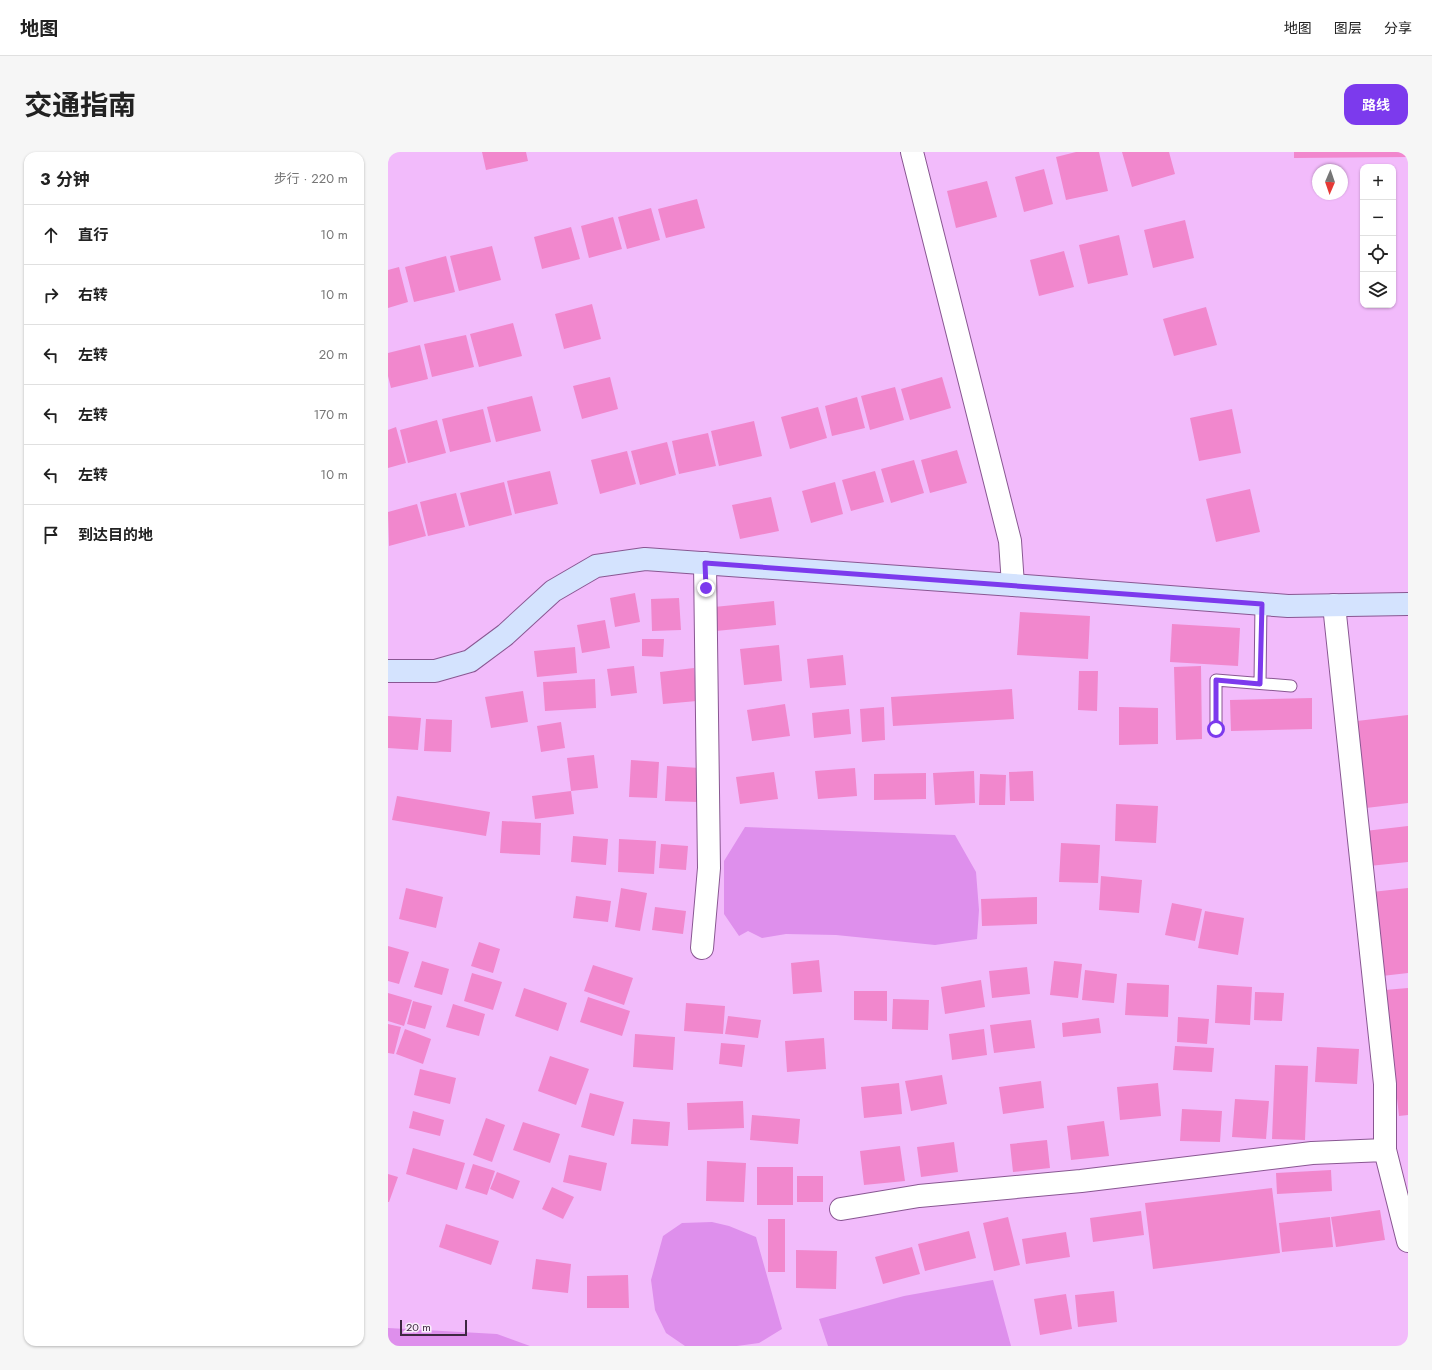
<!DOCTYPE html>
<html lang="zh">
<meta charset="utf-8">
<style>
:root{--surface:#fff;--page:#f6f6f6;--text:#222;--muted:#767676;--line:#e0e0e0;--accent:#7c3aed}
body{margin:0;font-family:Jost,"Noto Sans SC",sans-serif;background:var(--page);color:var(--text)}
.controls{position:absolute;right:12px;top:12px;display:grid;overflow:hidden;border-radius:8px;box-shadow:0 1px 3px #0004}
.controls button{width:36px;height:36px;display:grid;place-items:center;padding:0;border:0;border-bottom:1px solid var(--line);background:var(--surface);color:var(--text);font:20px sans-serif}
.compass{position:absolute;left:924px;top:12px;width:36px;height:36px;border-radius:50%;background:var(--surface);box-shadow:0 1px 3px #0004;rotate:182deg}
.scale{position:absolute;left:12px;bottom:10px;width:67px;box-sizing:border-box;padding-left:4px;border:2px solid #3e2841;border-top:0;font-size:11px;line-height:14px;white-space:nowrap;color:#3e2841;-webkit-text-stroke:3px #f9eefb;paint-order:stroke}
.stop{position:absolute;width:12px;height:12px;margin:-9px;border:3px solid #7c3aed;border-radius:50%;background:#fff}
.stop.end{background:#7c3aed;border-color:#fff;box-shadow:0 1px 4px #0008}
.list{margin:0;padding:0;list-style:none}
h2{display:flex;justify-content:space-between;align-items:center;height:52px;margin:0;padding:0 16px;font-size:17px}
h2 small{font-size:13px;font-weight:400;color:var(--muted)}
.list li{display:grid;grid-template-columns:26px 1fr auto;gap:12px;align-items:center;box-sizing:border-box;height:60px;padding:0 16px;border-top:1px solid var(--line)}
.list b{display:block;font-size:15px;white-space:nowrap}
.list em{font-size:13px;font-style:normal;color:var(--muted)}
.icon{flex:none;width:22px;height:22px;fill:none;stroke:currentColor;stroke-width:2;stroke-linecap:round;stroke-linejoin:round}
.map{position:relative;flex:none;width:1020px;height:1194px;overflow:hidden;border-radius:12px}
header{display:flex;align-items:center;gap:24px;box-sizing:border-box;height:56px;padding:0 20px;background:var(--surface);border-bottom:1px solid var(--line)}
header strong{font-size:19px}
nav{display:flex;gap:22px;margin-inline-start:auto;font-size:14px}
.intro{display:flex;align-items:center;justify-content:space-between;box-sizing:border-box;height:96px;padding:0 24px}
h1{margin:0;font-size:28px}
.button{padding:10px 18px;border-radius:12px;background:var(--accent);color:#fff;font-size:14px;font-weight:700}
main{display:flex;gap:24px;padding:0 24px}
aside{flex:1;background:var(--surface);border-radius:12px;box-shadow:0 1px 3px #0004}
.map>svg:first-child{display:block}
</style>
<header>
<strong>地图</strong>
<nav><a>地图</a><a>图层</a><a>分享</a></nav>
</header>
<div class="intro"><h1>交通指南</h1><a class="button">路线</a></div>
<main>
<aside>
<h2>3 分钟<small>步行 · 220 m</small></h2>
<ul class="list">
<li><svg class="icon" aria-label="ahead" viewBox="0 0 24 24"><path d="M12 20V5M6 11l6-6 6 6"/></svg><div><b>直行</b></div><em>10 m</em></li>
<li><svg class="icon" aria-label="right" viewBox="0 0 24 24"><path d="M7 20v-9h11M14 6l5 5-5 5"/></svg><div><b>右转</b></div><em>10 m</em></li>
<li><svg class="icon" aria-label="left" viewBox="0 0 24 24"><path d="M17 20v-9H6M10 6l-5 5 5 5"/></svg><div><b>左转</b></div><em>20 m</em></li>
<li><svg class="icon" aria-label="left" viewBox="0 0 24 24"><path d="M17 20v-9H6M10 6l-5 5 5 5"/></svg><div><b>左转</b></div><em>170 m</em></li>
<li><svg class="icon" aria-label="left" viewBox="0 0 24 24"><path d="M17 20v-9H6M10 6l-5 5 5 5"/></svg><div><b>左转</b></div><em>10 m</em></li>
<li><svg class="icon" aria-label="arrive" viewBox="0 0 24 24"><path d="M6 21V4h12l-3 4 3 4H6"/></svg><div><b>到达目的地</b></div></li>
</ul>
</aside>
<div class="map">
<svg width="1020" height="1194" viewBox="0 0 1020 1194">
<rect width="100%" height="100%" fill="#f2bbfb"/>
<path fill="#de8fec" d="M357,675L567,683L588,720L591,758L589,787L547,793L448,783L398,782L374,786L360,779L351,784L336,762V709Z
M324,1070L341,1074L368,1085L394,1177L371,1191L349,1194H297L278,1181L267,1158L263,1128L275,1084L294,1071Z
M605,1128L623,1194H440L431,1167L516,1144Z
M0,1176L109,1182L142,1194H0Z"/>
<path fill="#f187cd" d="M94,0H138L140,9L98,18Z
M688,0H711L720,39L678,48L668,5Z
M734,0H781L787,22L744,35Z
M906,0H1020V5L906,6Z
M656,17L665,52L636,60L627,25Z
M599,29L609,65L568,76L559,39Z
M309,47L317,76L278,86L270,57Z
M263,56L272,88L239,97L230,65Z
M225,65L234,97L201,106L193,74Z
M797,68L806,106L765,116L756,78Z
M183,75L192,107L154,117L146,85Z
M731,83L740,123L700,132L691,93Z
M104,94L113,128L71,139L62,104Z
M676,99L686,135L651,144L642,108Z
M58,104L67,140L26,150L17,115Z
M11,115L20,150L0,156V118Z
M204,152L213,187L176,197L167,162Z
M818,155L829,193L786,204L775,167Z
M125,171L134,204L91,215L82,182Z
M78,183L86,215L44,225L36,192Z
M32,193L40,227L3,236L0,224V201Z
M222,225L230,257L194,267L185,234Z
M554,225L563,256L522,268L513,237Z
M507,235L516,268L482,278L473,244Z
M144,244L153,279L108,290L99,255Z
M469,245L477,276L444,284L437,254Z
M430,255L439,286L402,297L393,265Z
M95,257L103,290L62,300L54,267Z
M844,257L853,301L811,309L802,266Z
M49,268L58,301L20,311L12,278Z
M366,269L374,304L331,314L323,279Z
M8,275L18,311L0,316V278Z
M320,281L328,314L291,322L284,289Z
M279,290L288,323L252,333L243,299Z
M569,298L579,331L542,341L533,308Z
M239,299L248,332L212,342L203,308Z
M526,308L536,341L503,351L493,317Z
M162,319L170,352L127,362L119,329Z
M487,319L496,350L463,359L454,328Z
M116,330L124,363L81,374L72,341Z
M447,330L455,362L423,371L414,339Z
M862,337L872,380L828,390L818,347Z
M68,341L77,375L40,384L32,350Z
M383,345L391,379L352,387L344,353Z
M29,352L38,384L1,394L0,360Z
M247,441L252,470L227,475L222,446Z
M291,446L293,478L264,479L263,447Z
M386,449L388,473L328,479L326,455Z
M632,460L702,464L700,507L629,503Z
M217,468L222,496L194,501L189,473Z
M784,472L852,476L850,514L782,510Z
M254,487H276L275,505L254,504Z
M391,493L394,529L356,533L352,497Z
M187,495L189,521L149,525L146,499Z
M455,503L458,533L422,536L419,507Z
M246,514L249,541L223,544L219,517Z
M813,514L814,587L788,588L786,515Z
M306,516L309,549L275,552L272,520Z
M691,519H710L709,559L690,558Z
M207,527L208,556L157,559L155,530Z
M624,537L626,567L505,574L503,545Z
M135,539L140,570L103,576L97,545Z
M924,546V577L843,579L842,548Z
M397,552L402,584L364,589L359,558Z
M496,555L497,588L474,590L472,557Z
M731,555L770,556V592L731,593Z
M461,557L463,582L426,586L424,561Z
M1020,563V651L978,656L969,569Z
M0,564L33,566L30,598L0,596Z
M38,567L64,568L63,600L36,599Z
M173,570L177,596L153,600L149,574Z
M206,603L210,636L183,639L179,606Z
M243,608L271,610L269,646L241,645Z
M279,614L312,616L310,650L277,649Z
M467,616L469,644L430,647L427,619Z
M586,619L587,651L547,653L545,621Z
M645,619L646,649H622L621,620Z
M386,620L390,647L352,652L348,625Z
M538,621V647L486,648V622Z
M592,622L618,623L617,653H591Z
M183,639L186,662L147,667L144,644Z
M9,644L102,660L98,684L4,668Z
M728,652L770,654L768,691L727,689Z
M114,669L153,671L152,703L112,701Z
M1020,674V710L981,714L977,679Z
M185,684L220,687L218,713L183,710Z
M231,687L268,689L266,722L230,720Z
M673,691L712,693L710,731L671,730Z
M273,692L300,694L298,718L271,716Z
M713,724L754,728L751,761L711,758Z
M18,736L55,745L48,776L11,767Z
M233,736L259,741L252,779L227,775Z
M1020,736V821L994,824L984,740Z
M188,744L223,749L220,770L185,766Z
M649,745V772L594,774L593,747Z
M784,751L814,757L807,789L777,783Z
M267,755L298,759L295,782L264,778Z
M817,759L856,766L850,803L810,796Z
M91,790L112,797L105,821L83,814Z
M0,794L21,800L11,832L0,829Z
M431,808L434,840L405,842L403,811Z
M34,809L61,817L54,843L26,835Z
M666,809L694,812L690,846L662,843Z
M205,813L245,826L236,853L196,839Z
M639,815L642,842L604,846L601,819Z
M697,818L729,822L726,851L694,848Z
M84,821L114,830L105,858L76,849Z
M593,828L597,855L557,862L553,835Z
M739,831L781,833L780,865L737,863Z
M829,833L864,835L862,873L827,871Z
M136,836L179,851L170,879L127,864Z
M1020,836V963L1011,964L997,838Z
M466,839H499V869L466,868Z
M867,840L896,841L894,869L866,868Z
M0,841L24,848L16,874L0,869Z
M200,845L242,859L234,884L192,870Z
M505,847L541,848L540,878L504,877Z
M25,849L44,854L37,877L19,872Z
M298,851L337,854L335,882L296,879Z
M65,852L97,862L91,884L58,875Z
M340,864L373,868L370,886L337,882Z
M790,865L821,867L819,892L789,890Z
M711,866L713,881L675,885L674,871Z
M643,868L647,896L606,901L602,873Z
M0,872L13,875L6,902L0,901Z
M17,877L43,887L35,912L8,902Z
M596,877L599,903L564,908L561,882Z
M247,882L287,885L285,918L245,915Z
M436,886L438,917L399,920L397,889Z
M333,891L357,893L354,915L331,912Z
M787,894L826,896L824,920L785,918Z
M929,895L971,897L969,932L927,930Z
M162,904L201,917L188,953L150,939Z
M887,913L920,914L917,988L884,987Z
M32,917L68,926L62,952L26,943Z
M554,923L559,952L523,959L517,929Z
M653,929L656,956L615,962L611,935Z
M511,931L514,962L476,966L473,935Z
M770,931L773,964L732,968L729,935Z
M202,941L236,950L226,984L193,975Z
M847,947L881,949L878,987L844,985Z
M355,949L356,976L300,978L299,951Z
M794,957L834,959L832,990L792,989Z
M25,959L56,968L52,984L21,976Z
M364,963L412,967L410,992L362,988Z
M98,966L117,973L104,1010L85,1003Z
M245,967L282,970L280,994L243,992Z
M716,969L721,1004L683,1008L679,974Z
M135,970L172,982L162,1011L125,998Z
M659,988L662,1016L625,1020L622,992Z
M566,990L570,1020L533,1025L529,995Z
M512,994L517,1029L476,1033L472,999Z
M25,996L77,1011L69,1038L18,1022Z
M181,1003L219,1011L213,1039L175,1030Z
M319,1009L358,1011L356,1050L318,1049Z
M85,1012L107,1019L99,1043L77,1036Z
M369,1015H405V1053H369Z
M943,1018L944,1039L889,1042L888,1021Z
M109,1020L132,1029L125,1047L102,1037Z
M0,1022L10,1025L1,1050H0Z
M409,1024H435V1050H409Z
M164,1035L186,1045L175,1067L154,1057Z
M884,1036L892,1101L765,1117L757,1051Z
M992,1058L997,1088L948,1095L943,1065Z
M753,1059L756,1083L705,1090L702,1066Z
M620,1065L632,1113L606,1119L595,1071Z
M942,1065L945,1095L894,1100L891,1071Z
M380,1067H397V1120H380Z
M58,1072L111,1089L103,1113L51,1095Z
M581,1079L588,1106L537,1119L530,1092Z
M678,1080L682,1105L638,1112L634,1087Z
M524,1095L532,1122L495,1132L487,1105Z
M408,1098L449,1099L448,1137L408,1136Z
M148,1107L183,1112L180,1141L144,1137Z
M240,1123L241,1156H199V1124Z
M726,1139L729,1170L690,1175L687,1143Z
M678,1142L684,1177L652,1183L646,1147Z"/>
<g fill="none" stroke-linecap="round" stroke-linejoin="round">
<defs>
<path id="lane" d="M872,531L873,452
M828,577V528L903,534"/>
<path id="street" d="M524,0L622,389L625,433
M946,453L997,932V998L1020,1089
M314,796L321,716L317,411
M453,1057L531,1044L693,1029L924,1001L997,998"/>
<path id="secondary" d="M0,519H47L82,509L117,483L165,439L208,414L257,407L625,433L900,454L1020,452"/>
</defs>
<use href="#lane" stroke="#895792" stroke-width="13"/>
<use href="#street" stroke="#895792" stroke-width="24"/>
<use href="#secondary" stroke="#895792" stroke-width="24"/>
<use href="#lane" stroke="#fff" stroke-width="11"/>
<use href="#street" stroke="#fff" stroke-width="22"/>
<use href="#secondary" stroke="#d4e3fe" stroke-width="22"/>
</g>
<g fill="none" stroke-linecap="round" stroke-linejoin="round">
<path stroke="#7c3aed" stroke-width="5" d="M318,436L317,411L874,452L872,532L828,528V577"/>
</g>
</svg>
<div class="controls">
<button>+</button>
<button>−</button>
<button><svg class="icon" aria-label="locate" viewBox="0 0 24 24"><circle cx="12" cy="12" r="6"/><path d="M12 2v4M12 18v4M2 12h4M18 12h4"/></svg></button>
<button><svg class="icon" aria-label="layers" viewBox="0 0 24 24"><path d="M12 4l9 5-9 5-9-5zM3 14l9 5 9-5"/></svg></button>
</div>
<svg class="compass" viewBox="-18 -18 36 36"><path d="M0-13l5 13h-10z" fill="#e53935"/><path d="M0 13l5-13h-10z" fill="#767676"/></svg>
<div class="scale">20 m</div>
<div class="stop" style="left:828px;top:577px"></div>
<div class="stop end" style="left:318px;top:436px"></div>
</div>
</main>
